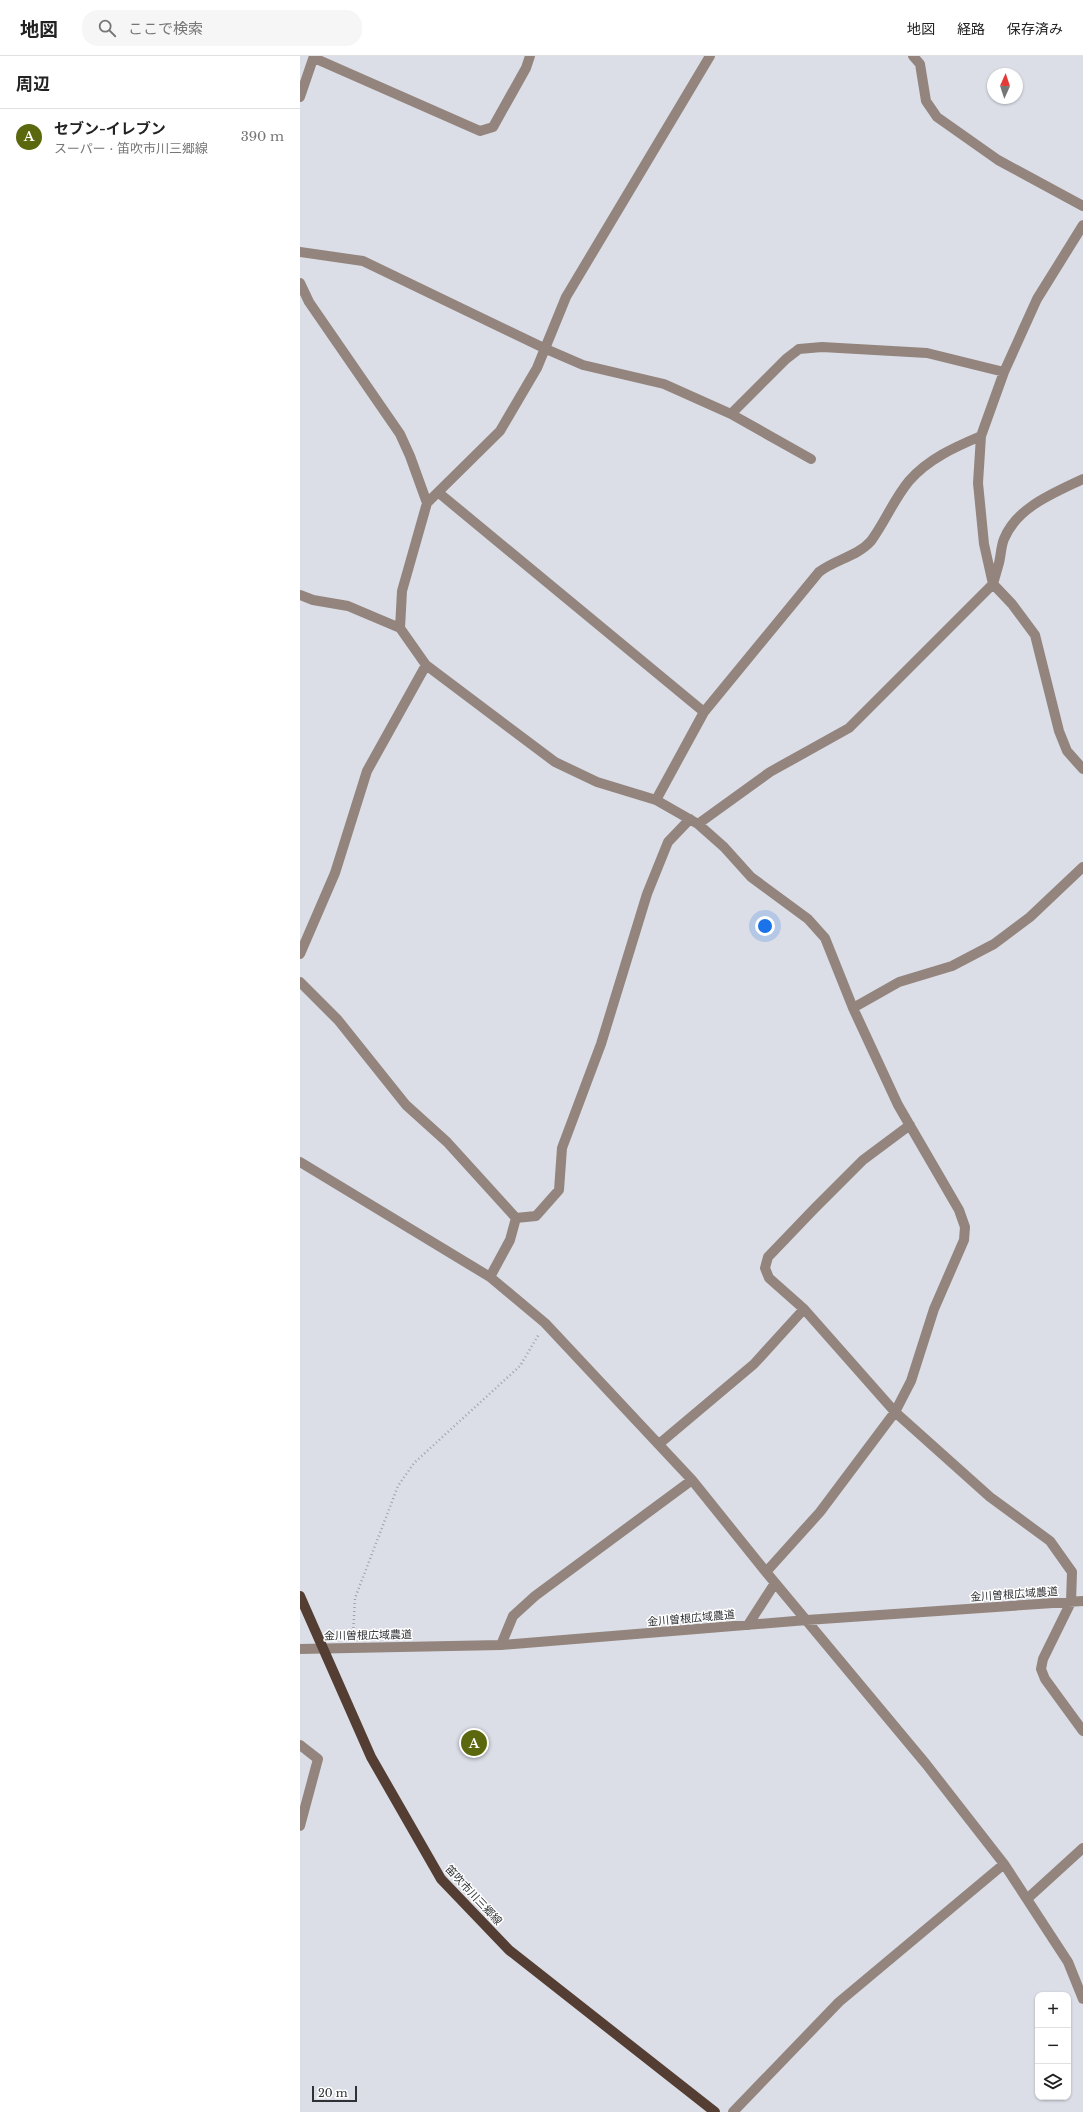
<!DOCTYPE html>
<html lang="ja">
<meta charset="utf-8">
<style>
:root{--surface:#fff;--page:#f6f6f6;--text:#222;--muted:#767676;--line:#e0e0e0;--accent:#5b680e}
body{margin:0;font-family:"Libre Baskerville","Noto Sans JP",serif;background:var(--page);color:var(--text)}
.controls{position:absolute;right:12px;bottom:12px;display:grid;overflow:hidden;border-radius:8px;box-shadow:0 1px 3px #0004}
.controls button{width:36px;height:36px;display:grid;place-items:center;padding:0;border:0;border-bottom:1px solid var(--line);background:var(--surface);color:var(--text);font:20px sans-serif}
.compass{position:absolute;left:687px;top:12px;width:36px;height:36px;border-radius:50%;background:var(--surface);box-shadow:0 1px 3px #0004;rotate:3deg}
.scale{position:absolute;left:12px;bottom:10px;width:45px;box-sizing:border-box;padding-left:4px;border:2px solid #303135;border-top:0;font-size:11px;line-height:14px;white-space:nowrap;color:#303135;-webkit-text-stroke:3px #fff;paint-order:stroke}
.you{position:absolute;left:465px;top:870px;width:14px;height:14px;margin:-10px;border:3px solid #fff;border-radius:50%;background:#1a73e8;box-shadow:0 0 0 6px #1a73e833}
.badge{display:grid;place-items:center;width:26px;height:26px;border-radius:50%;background:var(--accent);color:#fff;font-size:13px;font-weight:700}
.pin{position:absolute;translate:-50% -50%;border:2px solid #fff;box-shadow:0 1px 4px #0006}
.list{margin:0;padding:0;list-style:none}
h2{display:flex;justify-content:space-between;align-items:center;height:52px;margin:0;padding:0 16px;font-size:17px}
h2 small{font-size:13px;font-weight:400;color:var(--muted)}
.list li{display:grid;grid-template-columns:26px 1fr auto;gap:12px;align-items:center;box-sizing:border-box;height:56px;padding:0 16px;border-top:1px solid var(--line)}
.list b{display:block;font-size:15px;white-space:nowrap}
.list p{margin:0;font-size:13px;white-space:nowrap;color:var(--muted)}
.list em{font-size:13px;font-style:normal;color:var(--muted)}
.icon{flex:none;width:22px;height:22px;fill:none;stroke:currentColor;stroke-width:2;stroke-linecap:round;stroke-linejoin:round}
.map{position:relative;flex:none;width:783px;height:2056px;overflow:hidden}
header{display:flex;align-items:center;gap:24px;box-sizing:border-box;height:56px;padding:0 20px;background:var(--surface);border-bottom:1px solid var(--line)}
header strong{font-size:19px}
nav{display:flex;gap:22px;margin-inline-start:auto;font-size:14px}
.search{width:280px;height:36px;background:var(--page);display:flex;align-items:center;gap:10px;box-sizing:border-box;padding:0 14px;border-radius:16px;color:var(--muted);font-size:15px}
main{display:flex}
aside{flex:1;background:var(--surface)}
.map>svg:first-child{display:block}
</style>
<header>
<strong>地図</strong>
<div class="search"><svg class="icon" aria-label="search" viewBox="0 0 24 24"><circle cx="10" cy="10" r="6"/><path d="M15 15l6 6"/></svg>ここで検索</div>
<nav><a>地図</a><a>経路</a><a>保存済み</a></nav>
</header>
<main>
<aside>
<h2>周辺<small></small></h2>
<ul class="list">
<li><span class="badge">A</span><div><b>セブン-イレブン</b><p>スーパー · 笛吹市川三郷線</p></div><em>390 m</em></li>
</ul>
</aside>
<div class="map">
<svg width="783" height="2056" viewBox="0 0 783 2056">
<rect width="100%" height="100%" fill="#dbdee7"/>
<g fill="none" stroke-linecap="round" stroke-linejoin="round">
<path stroke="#9fa2a9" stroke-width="2.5" stroke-dasharray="1 3" stroke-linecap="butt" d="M53,1580L55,1542L98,1430L114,1407L220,1310L239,1278"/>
<path stroke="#93857e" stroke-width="10" d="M613,0L620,8L626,45L637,61L698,104L783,150
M14,2L180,75L193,71L226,12L230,0
M0,41L14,0
M783,169L737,243L704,316L681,380L678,427L684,488L693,528L712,548L735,579L759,675L767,695L783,713
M0,196L63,205L246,293L283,309L364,328L431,358L486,303L499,293L522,291L627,297L704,316
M0,227L9,246L100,378L110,400L127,447
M431,358L511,403
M139,437L404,656
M0,539L13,544L48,550L100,572L126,609L255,706L297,726L356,744L398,768L424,791L451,821L508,863L525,882L553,952L598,1049L659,1154L665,1171L664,1184L634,1253L611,1325L595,1356L520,1456L466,1516
M100,572L102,535L127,447L200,375L237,312L266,241L410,0
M356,744L404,656L519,516C534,504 558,500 571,485C585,466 594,443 609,425C628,403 655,391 681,380
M398,768L470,716L549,672L693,528C695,521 697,514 699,507C701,499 701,490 704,483C717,451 754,437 783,423
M0,898L35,817L67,715L126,609
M0,926L38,964L106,1049L147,1086L216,1162
M553,952L599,926L652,910L694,888L730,861L783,811
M610,1069L563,1104L514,1153L468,1201L465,1212L469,1222L504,1253L595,1356L690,1441L750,1485L772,1516L771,1546L743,1603L741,1613L745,1623L783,1675
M0,1106L190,1221L245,1267L392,1424L466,1516L626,1708L704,1808L768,1906L783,1943
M216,1162L236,1160L259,1134L262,1092L301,988L347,838L368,786L390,763
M190,1221L210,1184L216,1162
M359,1388L454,1308L504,1253
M448,1569L475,1527
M201,1589L213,1560L235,1540L392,1424
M0,1593L201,1589L507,1564L783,1545
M0,1689L18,1703L0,1770
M727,1843L783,1792
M433,2056L539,1946L704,1808"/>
<path stroke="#543d32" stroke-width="10" d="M0,1540L71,1701L141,1823L209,1894L415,2056"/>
</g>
<g text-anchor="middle" stroke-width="3" stroke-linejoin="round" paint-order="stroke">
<g font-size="11" fill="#303135" stroke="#fff">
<text transform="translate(714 1538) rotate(-4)" y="4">金川曽根広域農道</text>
<text transform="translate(391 1562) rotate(-5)" y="4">金川曽根広域農道</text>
<text transform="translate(68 1579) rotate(-1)" y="4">金川曽根広域農道</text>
<text transform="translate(174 1839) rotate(47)" y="4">笛吹市川三郷線</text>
</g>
</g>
</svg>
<div class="controls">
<button>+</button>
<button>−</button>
<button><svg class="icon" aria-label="layers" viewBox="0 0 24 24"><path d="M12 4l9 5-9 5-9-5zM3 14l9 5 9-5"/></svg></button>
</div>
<svg class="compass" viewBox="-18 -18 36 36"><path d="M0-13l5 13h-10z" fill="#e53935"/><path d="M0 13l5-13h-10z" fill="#767676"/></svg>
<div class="scale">20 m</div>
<div class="you"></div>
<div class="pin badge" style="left:174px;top:1687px">A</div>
</div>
</main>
